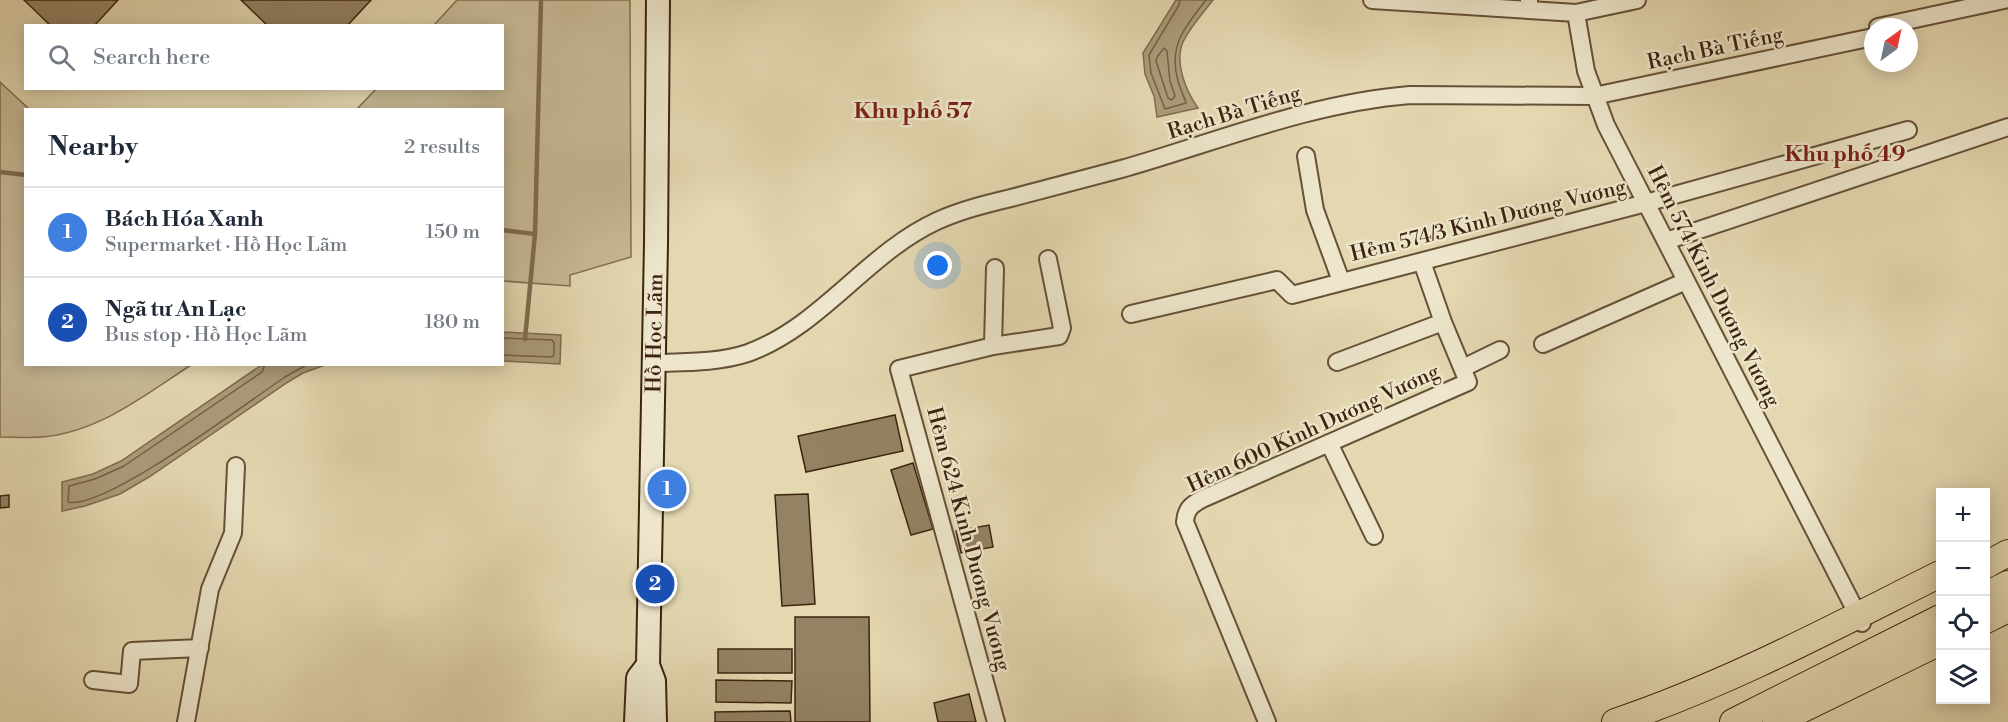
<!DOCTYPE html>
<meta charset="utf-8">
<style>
:root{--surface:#fff;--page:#f6f6f7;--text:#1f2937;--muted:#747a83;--line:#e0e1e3;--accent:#2563eb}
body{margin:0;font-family:"Libre Bodoni",serif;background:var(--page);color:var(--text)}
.controls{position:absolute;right:18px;bottom:18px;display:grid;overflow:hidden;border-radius:0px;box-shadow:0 3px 15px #0003}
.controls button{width:54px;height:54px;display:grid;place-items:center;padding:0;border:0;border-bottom:2px solid var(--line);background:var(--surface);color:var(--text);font:30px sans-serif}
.compass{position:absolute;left:1864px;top:18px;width:54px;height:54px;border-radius:50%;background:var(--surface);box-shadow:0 3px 15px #0003;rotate:33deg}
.you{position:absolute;left:938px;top:266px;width:21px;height:21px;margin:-15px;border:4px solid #fff;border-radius:50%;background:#1a73e8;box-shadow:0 0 0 9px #1a73e833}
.badge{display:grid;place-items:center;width:39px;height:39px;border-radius:50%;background:var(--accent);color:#fff;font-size:20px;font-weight:700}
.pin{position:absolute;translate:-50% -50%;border:3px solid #fff;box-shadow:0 2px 6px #0006}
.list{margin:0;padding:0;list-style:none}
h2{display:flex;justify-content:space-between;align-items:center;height:78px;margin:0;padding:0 24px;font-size:26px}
h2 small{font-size:20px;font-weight:400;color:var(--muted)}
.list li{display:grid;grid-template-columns:39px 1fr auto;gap:18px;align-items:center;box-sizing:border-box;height:90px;padding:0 24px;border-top:2px solid var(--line)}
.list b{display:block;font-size:22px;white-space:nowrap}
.list p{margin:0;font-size:20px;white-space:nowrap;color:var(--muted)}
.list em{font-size:20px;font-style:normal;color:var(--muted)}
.icon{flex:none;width:33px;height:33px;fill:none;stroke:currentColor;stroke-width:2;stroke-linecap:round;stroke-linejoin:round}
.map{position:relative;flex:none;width:2008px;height:722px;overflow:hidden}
.search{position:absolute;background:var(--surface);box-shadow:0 3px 15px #0003;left:24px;top:24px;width:480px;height:66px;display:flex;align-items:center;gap:15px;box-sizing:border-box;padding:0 21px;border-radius:0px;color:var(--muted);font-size:22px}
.panel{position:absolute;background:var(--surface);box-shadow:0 3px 15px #0003;left:24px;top:108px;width:480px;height:258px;border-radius:0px}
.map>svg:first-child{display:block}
</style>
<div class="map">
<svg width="2008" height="722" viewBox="0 0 2008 722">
<rect width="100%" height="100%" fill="#e4d8b1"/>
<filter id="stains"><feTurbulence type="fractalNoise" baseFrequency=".00333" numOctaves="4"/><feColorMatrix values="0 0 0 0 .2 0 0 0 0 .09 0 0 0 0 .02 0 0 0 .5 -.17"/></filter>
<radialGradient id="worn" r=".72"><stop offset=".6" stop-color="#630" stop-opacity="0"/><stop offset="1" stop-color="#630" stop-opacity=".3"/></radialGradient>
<path fill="#c7b995" stroke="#826e52" stroke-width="1.5" d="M457,0H630L631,257L570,275V286L503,281L502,110L357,109L376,89L502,88V26L434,25Z
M0,82L29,109L26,110V364L191,365C145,395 99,432 42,437C28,438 14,437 0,437Z"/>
<path fill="#ab9b7a" stroke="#7f6b4f" stroke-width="1.5" d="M1176,0H1213C1203,13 1190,27 1183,42C1174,63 1186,91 1198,108L1157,117L1154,96L1145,74L1143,53Z
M502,332L561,335L560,364L503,361Z
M263,364L325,365L303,373L288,382L149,477L120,494L85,506L62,511V482L93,474L121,461Z"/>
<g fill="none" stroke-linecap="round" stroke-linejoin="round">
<path stroke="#746044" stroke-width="1.5" d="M1180,0L1179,5L1149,55L1151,73L1165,109L1186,103C1184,96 1180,89 1178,81C1168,45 1185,27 1206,0
M1164,48L1167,51L1170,81L1175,96L1172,100L1168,98L1156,61L1157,57Z
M502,338L552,340L554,343V355L552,357L502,355
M265,364L262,372L124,466L95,479L69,486L68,502C104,511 249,401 285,377L308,364"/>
<path stroke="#7f6b4f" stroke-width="4.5" d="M0,172L26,175
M502,230L535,234
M525,339L535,234L541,0"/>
</g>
<path fill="#938263" stroke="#3c240f" stroke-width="1.5" d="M24,0H118L94,26H51Z
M241,0H371L347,26H268Z
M895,415L903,451L806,472L798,436Z
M913,463L933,529L911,535L891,470Z
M808,494L815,604L782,606L775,495Z
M9,495V507L0,508V496Z
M989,525L993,547L961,553L956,531Z
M795,617H869L870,722H795Z
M718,649H792V673H718Z
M716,680L792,681L791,703L716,702Z
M969,694L976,722H938L934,703Z
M790,711L791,722H715V712Z"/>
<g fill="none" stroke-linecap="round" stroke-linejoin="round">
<defs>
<path id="street" d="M1372,0L1529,10
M1529,1V10L1576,13L1637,0
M1576,13L1586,71L1606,125L1862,623
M1878,27L2004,0
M1306,156L1315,210L1341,281
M1666,241L2008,127
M1131,314L1277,280L1292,295L1646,203L1908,130
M1543,344L1686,281
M993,346L995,268
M1337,362L1443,322
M654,363C685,362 718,363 748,353C822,326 867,253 937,221C961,210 986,204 1011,198C1049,188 1087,178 1125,168C1219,141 1311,103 1410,95L1594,96L1873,37
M1463,368L1500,350
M1329,443L1374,536
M93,680L129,684L132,651L200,648
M186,722L210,589L233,533L236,466
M996,722L899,369L993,346L1059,336L1062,328L1048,259
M1267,722L1185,522C1186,509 1191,505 1202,499L1468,382L1443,322L1422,262"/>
<g id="secondary">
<path d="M636,722L638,678L648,665"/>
<path id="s1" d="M655,722L654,681L648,665L656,243L658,0"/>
</g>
<path id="primary" d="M1986,565L2008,553
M1986,595L2008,584
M1986,620L2008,609
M1615,722C1728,684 1834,627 1940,574
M1733,722L1940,618
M1776,722L1940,642"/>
</defs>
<use href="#street" stroke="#665138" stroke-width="20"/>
<use href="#secondary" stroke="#3c240f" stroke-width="26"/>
<use href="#primary" stroke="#3c240f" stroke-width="28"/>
<use href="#street" stroke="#ede6cc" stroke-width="16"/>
<use href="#secondary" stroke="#ede6cc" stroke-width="22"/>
<use href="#primary" stroke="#e4d8b1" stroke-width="26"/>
</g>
<g text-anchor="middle" stroke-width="5" stroke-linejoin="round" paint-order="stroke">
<g font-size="21" fill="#3c240f" stroke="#ede6cc">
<text transform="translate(1715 48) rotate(-12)" y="7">Rạch Bà Tiếng</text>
<text transform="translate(1234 112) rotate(-17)" y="7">Rạch Bà Tiếng</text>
<text transform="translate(1488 220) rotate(-14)" y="7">Hẻm 574/3 Kinh Dương Vương</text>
<text transform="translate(1714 286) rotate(63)" y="7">Hẻm 574 Kinh Dương Vương</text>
<text dy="7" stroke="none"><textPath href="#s1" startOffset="390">Hồ Học Lãm</textPath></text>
<text transform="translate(1313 428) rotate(-25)" y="7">Hẻm 600 Kinh Dương Vương</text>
<text transform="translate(969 539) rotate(75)" y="7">Hẻm 624 Kinh Dương Vương</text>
</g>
<g font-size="22" font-weight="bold" fill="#7a1f14" stroke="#ede6cc">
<text x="913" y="118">Khu phố 57</text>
<text x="1845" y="161">Khu phố 49</text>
</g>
</g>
<rect width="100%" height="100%" filter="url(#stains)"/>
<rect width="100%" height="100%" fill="url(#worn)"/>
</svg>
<div class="controls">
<button>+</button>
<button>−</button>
<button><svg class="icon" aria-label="locate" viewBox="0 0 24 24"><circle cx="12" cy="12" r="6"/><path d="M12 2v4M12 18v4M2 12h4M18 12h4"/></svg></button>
<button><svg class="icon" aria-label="layers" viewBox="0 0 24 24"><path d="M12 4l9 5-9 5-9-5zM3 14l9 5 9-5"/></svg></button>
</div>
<svg class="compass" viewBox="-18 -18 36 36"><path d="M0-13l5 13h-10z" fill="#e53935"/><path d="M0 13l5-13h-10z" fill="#747a83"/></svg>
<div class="you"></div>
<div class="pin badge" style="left:667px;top:489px;background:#3f7fe0">1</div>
<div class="pin badge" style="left:655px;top:584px;background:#1a4fb4">2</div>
<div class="search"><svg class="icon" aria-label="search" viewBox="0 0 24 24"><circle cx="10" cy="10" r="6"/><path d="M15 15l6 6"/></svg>Search here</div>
<section class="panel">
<h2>Nearby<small>2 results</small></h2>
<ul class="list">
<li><span class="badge" style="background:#3f7fe0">1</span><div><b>Bách Hóa Xanh</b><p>Supermarket · Hồ Học Lãm</p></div><em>150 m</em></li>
<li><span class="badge" style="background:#1a4fb4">2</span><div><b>Ngã tư An Lạc</b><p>Bus stop · Hồ Học Lãm</p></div><em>180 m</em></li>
</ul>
</section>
</div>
